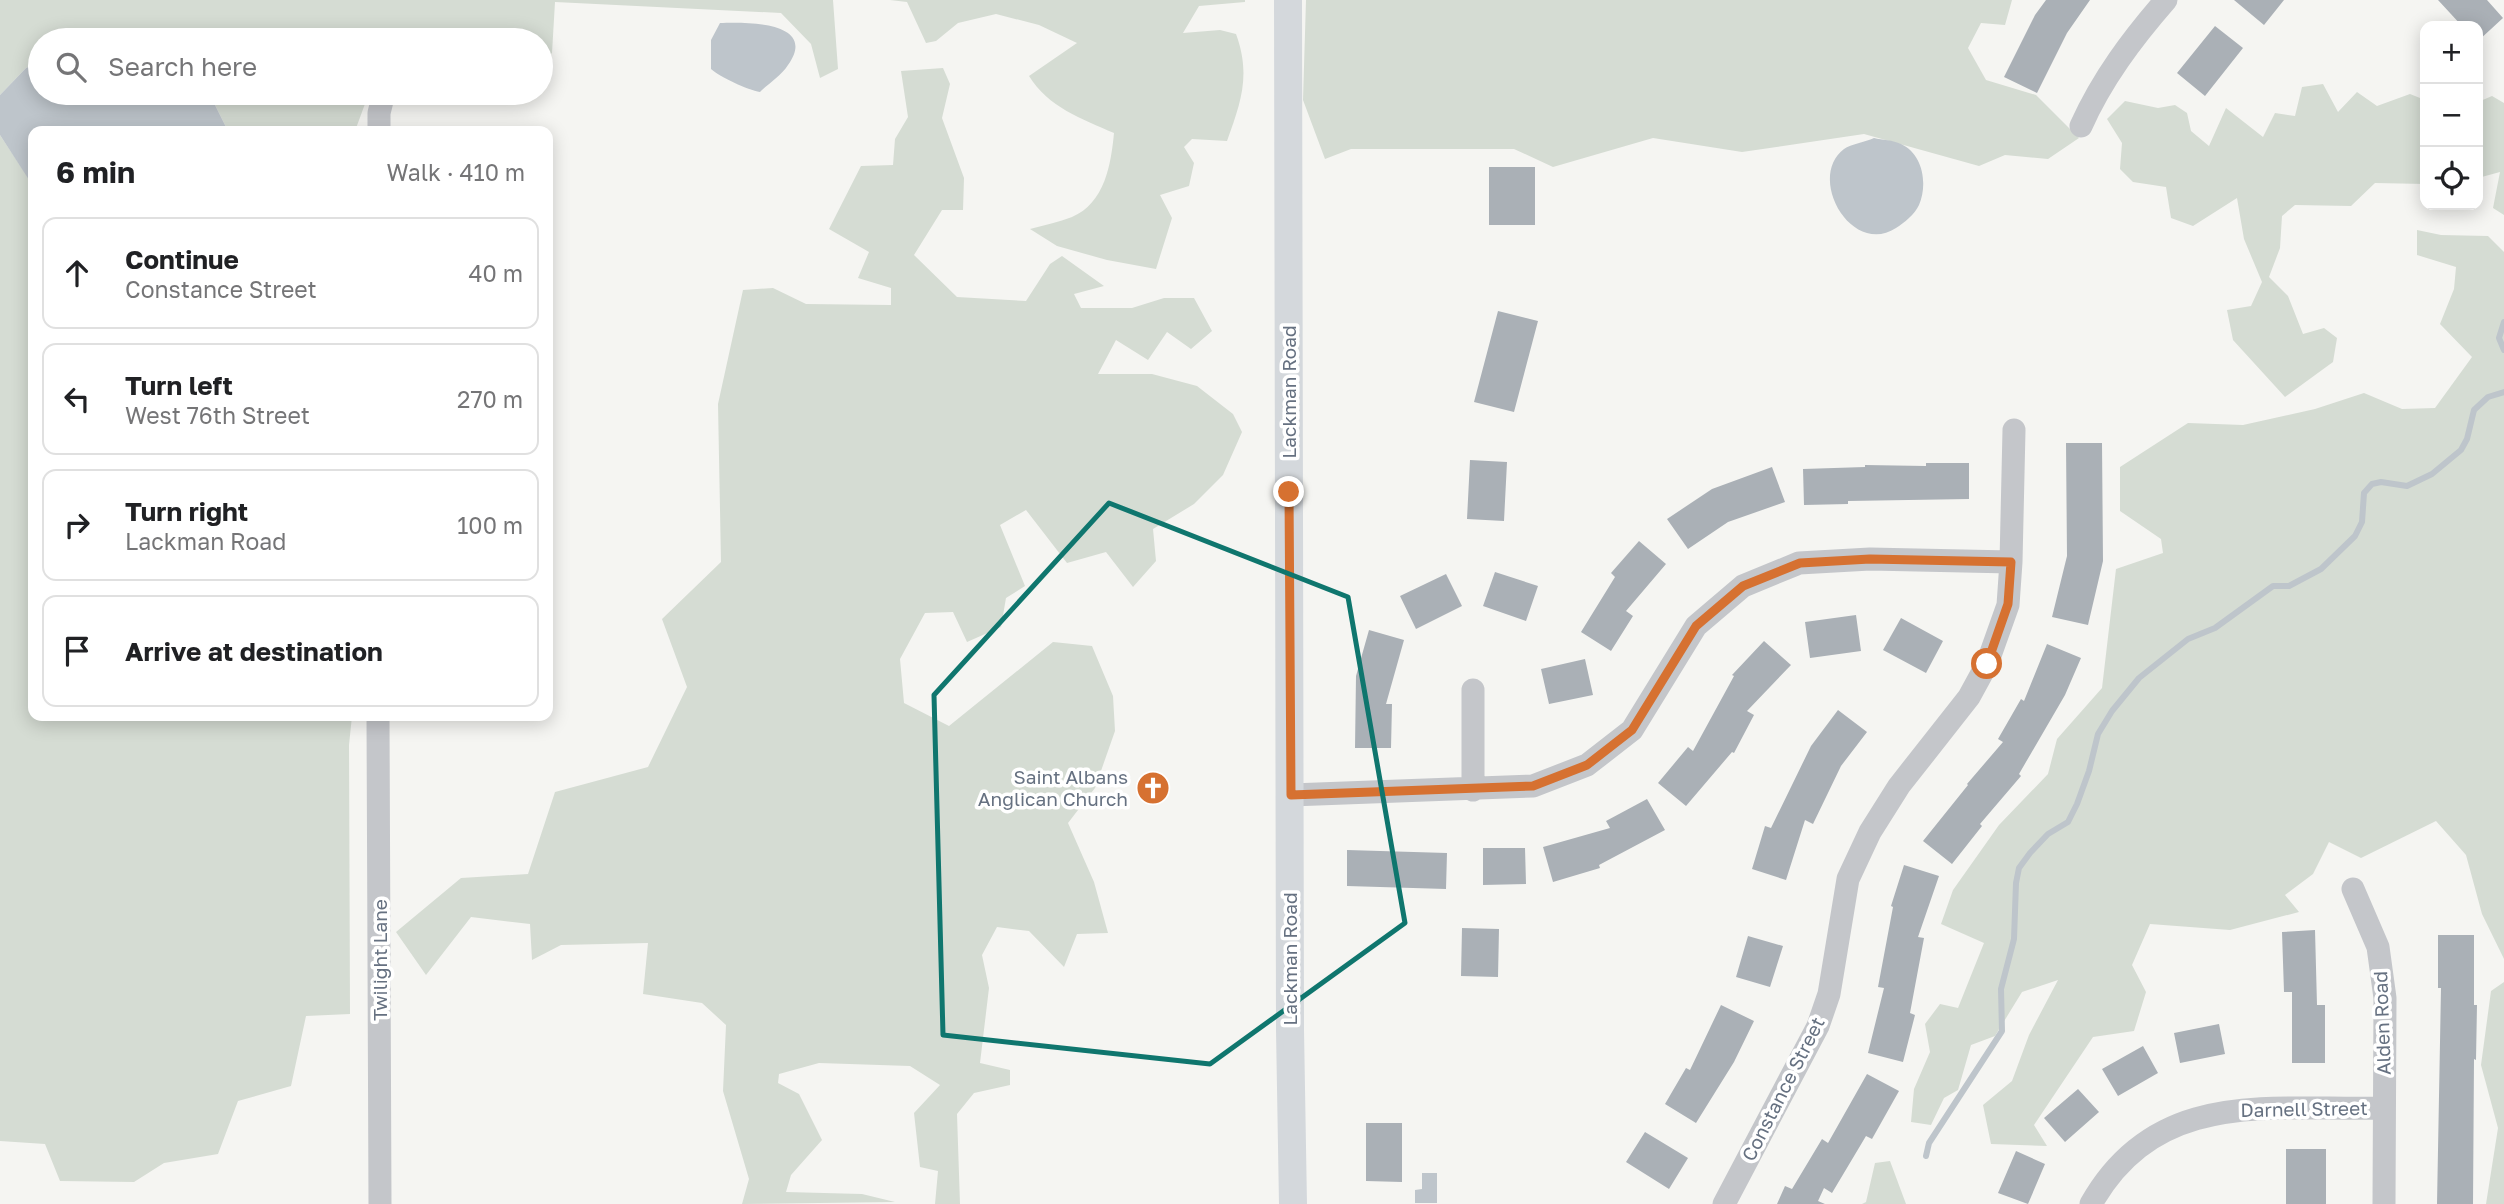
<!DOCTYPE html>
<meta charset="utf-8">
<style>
:root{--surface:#fff;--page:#f6f6f6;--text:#202124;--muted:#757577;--line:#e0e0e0}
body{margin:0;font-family:"Golos Text",sans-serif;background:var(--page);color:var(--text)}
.controls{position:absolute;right:21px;top:21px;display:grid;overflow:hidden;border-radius:14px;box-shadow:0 4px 18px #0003}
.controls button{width:63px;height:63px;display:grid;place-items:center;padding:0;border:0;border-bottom:2px solid var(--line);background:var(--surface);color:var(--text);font:35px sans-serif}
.stop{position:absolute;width:21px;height:21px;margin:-16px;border:5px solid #d67131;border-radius:50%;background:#fff}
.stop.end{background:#d67131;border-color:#fff;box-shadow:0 2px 7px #0008}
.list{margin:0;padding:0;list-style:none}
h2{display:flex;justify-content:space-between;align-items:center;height:91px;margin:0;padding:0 28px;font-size:30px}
h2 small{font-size:23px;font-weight:400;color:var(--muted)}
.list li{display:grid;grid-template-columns:46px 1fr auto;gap:21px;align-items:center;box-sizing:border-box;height:112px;margin:0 14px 14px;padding:0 14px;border:2px solid var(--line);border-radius:14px}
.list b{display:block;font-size:26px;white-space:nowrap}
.list p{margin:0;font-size:23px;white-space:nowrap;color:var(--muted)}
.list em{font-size:23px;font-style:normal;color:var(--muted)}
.icon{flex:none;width:38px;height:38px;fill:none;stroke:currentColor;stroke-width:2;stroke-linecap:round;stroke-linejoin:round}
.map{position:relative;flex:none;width:2504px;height:1204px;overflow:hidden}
.search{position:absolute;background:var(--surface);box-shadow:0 4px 18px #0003;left:28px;top:28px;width:525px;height:77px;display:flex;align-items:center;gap:18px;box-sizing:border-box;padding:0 24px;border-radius:38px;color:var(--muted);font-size:26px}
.panel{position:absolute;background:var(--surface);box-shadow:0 4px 18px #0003;left:28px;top:126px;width:525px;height:595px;border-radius:14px}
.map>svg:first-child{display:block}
</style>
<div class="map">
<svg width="2504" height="1204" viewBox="0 0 2504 1204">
<rect width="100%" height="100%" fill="#f5f5f2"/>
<path fill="#d5dcd3" d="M0,0H833L838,69L820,78L811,44L781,13L555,2L552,53L541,62V40H40V62L26,68L0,95Z
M890,0H1245V2L1199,6L1183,33L1220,30L1236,34C1251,75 1241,102 1227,141L1192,139L1184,147L1194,163L1189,186L1160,195L1172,218L1156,269L1107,260L1057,246L1030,229C1044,225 1059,222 1072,217C1105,203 1111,164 1114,133C1082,119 1048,107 1029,76L1077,43L1039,25L996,14L958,23L936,41L926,43L907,2Z
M1306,0H2012L2005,25L1981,23L1968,48L1986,80L2036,95L2079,138L2048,159L2005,155L1979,166L1864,134L1742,152L1653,138L1553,167L1514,149H1351L1325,159L1303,100Z
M943,68L950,84L942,118L964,178L963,210H942L914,255L957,297L1026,301L1050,264L1062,256L1104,286L1074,294L1081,308H1132L1164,298H1194L1212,331L1191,349L1167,332L1148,360L1116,340L1098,374H1152L1197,386L1233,414L1242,432L1223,475L1194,504L1153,529L1156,561L1133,587L1106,552L1067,563L1026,510L1000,525L1025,586L1006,598L1001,627L967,642L953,612L925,613L900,659L904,703L949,726L1053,642L1092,646L1113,696L1115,731L1095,788L1068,823L1094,882L1108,933L1077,934L1064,967L1029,931L997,927L982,955L989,988L980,1063L1010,1070V1085L974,1093L957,1114L960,1204H935L938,1171L920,1167L914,1113L940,1085L910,1066L819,1063L779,1074L778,1083L799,1094L822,1140L791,1175L786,1192L862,1194L895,1202L742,1204L749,1179L723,1091L726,1025L702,1003L643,994L648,943L561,945L532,960L530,924L471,917L426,975L396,932L461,878L528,874L555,792L648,767L687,687L662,619L721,562L718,404L743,290L773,288L806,304L891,305V288L858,278L869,252L829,229L861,166L893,165L895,139L908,117L901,71Z
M2323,84L2338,112L2357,92L2377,106L2410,94L2425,100V184L2375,183L2351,206L2295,205L2282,216L2280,248L2269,277L2288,296L2303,334L2324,328L2337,338L2333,362L2285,397L2233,340L2227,310L2251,306L2262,282L2244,239L2237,198L2193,226L2171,218L2166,187L2133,182L2120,169L2122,143L2107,119L2125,101L2158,108L2175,105L2187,113L2191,131L2209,146L2226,108L2263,137L2275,113L2295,116L2302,87Z
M209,93H369L355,131H228Z
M2492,96L2504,103V215L2493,208L2500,172L2478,178V102Z
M0,135L31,182L33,183V716H352L349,745L350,1014L306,1016L291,1086L238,1101L218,1154L164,1163L134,1182L60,1181L45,1144L0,1141Z
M2417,230L2441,235L2488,236L2504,252V959L2482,914L2466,855L2436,821L2361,858L2329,842L2313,874L2285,895L2299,912L2230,930L2150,924L2132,965L2146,992L2134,1031L2093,1037L2034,1125L2047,1146L1991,1144L1983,1105L2012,1081L2029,1035L2058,980L2022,992L1995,1036L1971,1045L1958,1090L1944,1098L1931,1125L1911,1122L1914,1089L1930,1052L1925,1024L1940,1004L1958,1008L1984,943L1941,924L1953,890L1999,825L2048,774L2057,739L2102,688L2116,569L2163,553L2161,539L2120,511V467L2188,423L2243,425L2315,409L2364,393L2402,409L2435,408L2472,357L2440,324L2454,289L2456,267L2417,255Z
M2504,982V1204H2486L2498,1128L2481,1065L2491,991Z
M1890,1161L1906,1204H1862L1866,1202L1875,1163Z"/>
<path fill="#bec5cb" d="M720,23C745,22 819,21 788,65C781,76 769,83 760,92C748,90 720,77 711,69V40Z
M40,62V93H209L228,131H33V183H31L0,135V95L26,68Z
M1874,138C1882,140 1893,140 1901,144C1923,154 1928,184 1919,205C1915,214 1904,223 1896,228C1852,257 1806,178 1844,149C1851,144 1865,142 1874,138Z
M1422,1173H1437V1203H1415V1190L1422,1189Z"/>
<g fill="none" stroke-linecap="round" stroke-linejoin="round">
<path stroke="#bec5cb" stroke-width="6" d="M2504,322L2499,338L2504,350
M1926,1156L1929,1143L2002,1031L2001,989L2014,939L2016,883L2019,868L2030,853L2048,834L2068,822L2077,804L2089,771L2098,734L2112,711L2139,678L2188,639L2215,628L2273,586H2289L2321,569L2355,536L2362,522L2364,493L2372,484L2381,482L2407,486L2432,474L2461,450L2467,439L2474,410L2488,397L2504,392"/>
</g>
<path fill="#aab0b6" d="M2046,0H2090L2067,33L2037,93L2004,77L2035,15Z
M2234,0H2284L2264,25Z
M2438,0H2487L2503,18L2478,41V26H2462Z
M2215,26L2243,48L2205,96L2177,73Z
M1489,167H1535V225H1489Z
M1498,311L1538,321L1514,412L1474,402Z
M2066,443H2102L2103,561L2088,625L2052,617L2067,556Z
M1470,460L1507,462L1504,521L1467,519Z
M1926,463H1969V499L1848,501V504L1804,505L1803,469L1865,467V465L1926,466Z
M1772,467L1785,502L1728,522L1688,549L1667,519L1712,489Z
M1639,541L1666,564L1626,611L1633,616L1611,651L1581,632L1615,577L1611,573Z
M1495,572L1538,586L1526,621L1483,606Z
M1446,574L1462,606L1416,629L1400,596Z
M1856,615L1861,651L1810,658L1805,622Z
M1901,618L1943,641L1926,673L1883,650Z
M1369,630L1404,640L1386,704H1392L1391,748H1355L1356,676Z
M1764,641L1791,665L1747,711L1754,715L1734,753L1732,752L1686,806L1658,783L1688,747L1693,751L1734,676L1732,675Z
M2047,644L2081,658L2065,695L2019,774L2021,776L1980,824L1982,826L1952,864L1923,841L1968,785L1967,784L2003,742L1998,739L2021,699L2024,701Z
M1585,659L1593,695L1549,704L1541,669Z
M1838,710L1867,732L1841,766L1813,824L1805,820L1786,880L1752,869L1765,826L1771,828L1811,746Z
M1647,799L1665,830L1599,865L1600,868L1553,882L1543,847L1610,828L1606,821Z
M1483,848H1525L1526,884L1483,885Z
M1347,850L1447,853L1446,889L1347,886Z
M1904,865L1939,876L1918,937L1924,938L1910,1013L1915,1015L1903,1062L1868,1053L1884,988L1878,987L1893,907L1891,906Z
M1462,928L1499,929L1498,977L1461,976Z
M2315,930L2317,1005H2325V1063H2292V992H2284L2282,932Z
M2438,935H2474V1005H2477L2476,1060L2474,1059L2473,1204H2437L2441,988H2438Z
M1748,936L1783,946L1770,987L1736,977Z
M1721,1005L1754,1021L1734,1062L1696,1123L1665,1104L1686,1068L1690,1070Z
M2219,1024L2225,1054L2180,1063L2174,1033Z
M2143,1046L2158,1073L2118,1096L2102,1069Z
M1867,1074L1899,1091L1872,1139L1866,1136L1832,1193L1824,1188L1818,1201L1825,1204H1777L1785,1186L1792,1189L1822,1139L1828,1143Z
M2078,1089L2099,1112L2065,1142L2044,1118Z
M1366,1123H1402V1182L1366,1181Z
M1645,1132L1688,1158L1669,1189L1626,1162Z
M2286,1149H2326V1204H2286Z
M2016,1151L2045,1164L2028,1204L1998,1193Z"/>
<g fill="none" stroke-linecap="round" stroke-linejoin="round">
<path stroke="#c4c6ca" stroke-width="23" d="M2081,126C2102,79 2132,39 2166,0
M379,131V113L384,93
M1473,690V790
M378,716L380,1204
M1291,795L1533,786L1587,765L1632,730L1696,626L1743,586L1799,563L1870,559L2011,562
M2353,889L2378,947L2385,998L2384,1204
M1724,1204L1818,1026L1829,994L1848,879L1870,832L1899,786L1969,697L1987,664L2008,605L2011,562L2014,430
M2091,1204C2157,1087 2272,1111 2384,1108"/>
<path stroke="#d4d8dc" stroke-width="28" d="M1288,0L1290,1030L1293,1204"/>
</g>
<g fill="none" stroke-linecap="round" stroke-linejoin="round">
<path stroke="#d67131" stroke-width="9" d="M1289,492L1291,795L1533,786L1587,765L1632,730L1696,626L1743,586L1800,563L1870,559L2011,562L2008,604L1987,664"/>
</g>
<path fill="none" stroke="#0f766e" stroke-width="5" stroke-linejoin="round" d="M1109,503L1348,597L1405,923L1210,1064L943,1035L934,695Z"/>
<defs>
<symbol id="church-disc" viewBox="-11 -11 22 22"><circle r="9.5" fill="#d67131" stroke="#fff"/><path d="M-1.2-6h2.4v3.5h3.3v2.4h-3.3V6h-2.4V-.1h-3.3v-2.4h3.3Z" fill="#fff"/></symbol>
</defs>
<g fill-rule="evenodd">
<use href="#church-disc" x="1134" y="769" width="38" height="38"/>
</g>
<g text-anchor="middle" stroke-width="7" stroke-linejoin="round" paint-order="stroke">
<g font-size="19" fill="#667181" stroke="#fff">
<text transform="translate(1289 392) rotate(-90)" y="7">Lackman Road</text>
<text transform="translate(1290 959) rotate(-90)" y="7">Lackman Road</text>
<text transform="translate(380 960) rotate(-90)" y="7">Twilight Lane</text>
<text transform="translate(2382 1023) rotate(-92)" y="7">Alden Road</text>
<text transform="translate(1783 1089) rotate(-63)" y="7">Constance Street</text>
<text transform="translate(2304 1109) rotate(-1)" y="7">Darnell Street</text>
</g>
<g font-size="19" fill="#667181" stroke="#fff" text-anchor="end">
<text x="1128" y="784">Saint Albans<tspan x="1128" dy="22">Anglican Church</tspan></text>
</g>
</g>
</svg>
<div class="controls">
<button>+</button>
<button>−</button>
<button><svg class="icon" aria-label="locate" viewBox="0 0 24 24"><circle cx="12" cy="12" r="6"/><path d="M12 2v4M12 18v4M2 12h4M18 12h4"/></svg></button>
</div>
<div class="stop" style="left:1987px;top:664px"></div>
<div class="stop end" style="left:1289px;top:492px"></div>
<div class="search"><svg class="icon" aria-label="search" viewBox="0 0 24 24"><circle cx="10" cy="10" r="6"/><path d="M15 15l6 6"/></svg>Search here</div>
<section class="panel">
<h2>6 min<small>Walk · 410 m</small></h2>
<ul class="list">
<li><svg class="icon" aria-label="ahead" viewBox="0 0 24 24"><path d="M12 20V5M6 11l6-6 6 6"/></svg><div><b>Continue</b><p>Constance Street</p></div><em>40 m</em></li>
<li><svg class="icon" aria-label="left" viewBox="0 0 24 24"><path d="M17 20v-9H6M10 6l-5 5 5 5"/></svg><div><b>Turn left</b><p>West 76th Street</p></div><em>270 m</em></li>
<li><svg class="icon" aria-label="right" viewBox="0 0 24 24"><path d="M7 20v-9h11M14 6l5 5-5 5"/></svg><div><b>Turn right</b><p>Lackman Road</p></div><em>100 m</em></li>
<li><svg class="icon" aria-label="arrive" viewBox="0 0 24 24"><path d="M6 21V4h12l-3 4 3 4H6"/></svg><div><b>Arrive at destination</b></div></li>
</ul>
</section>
</div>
